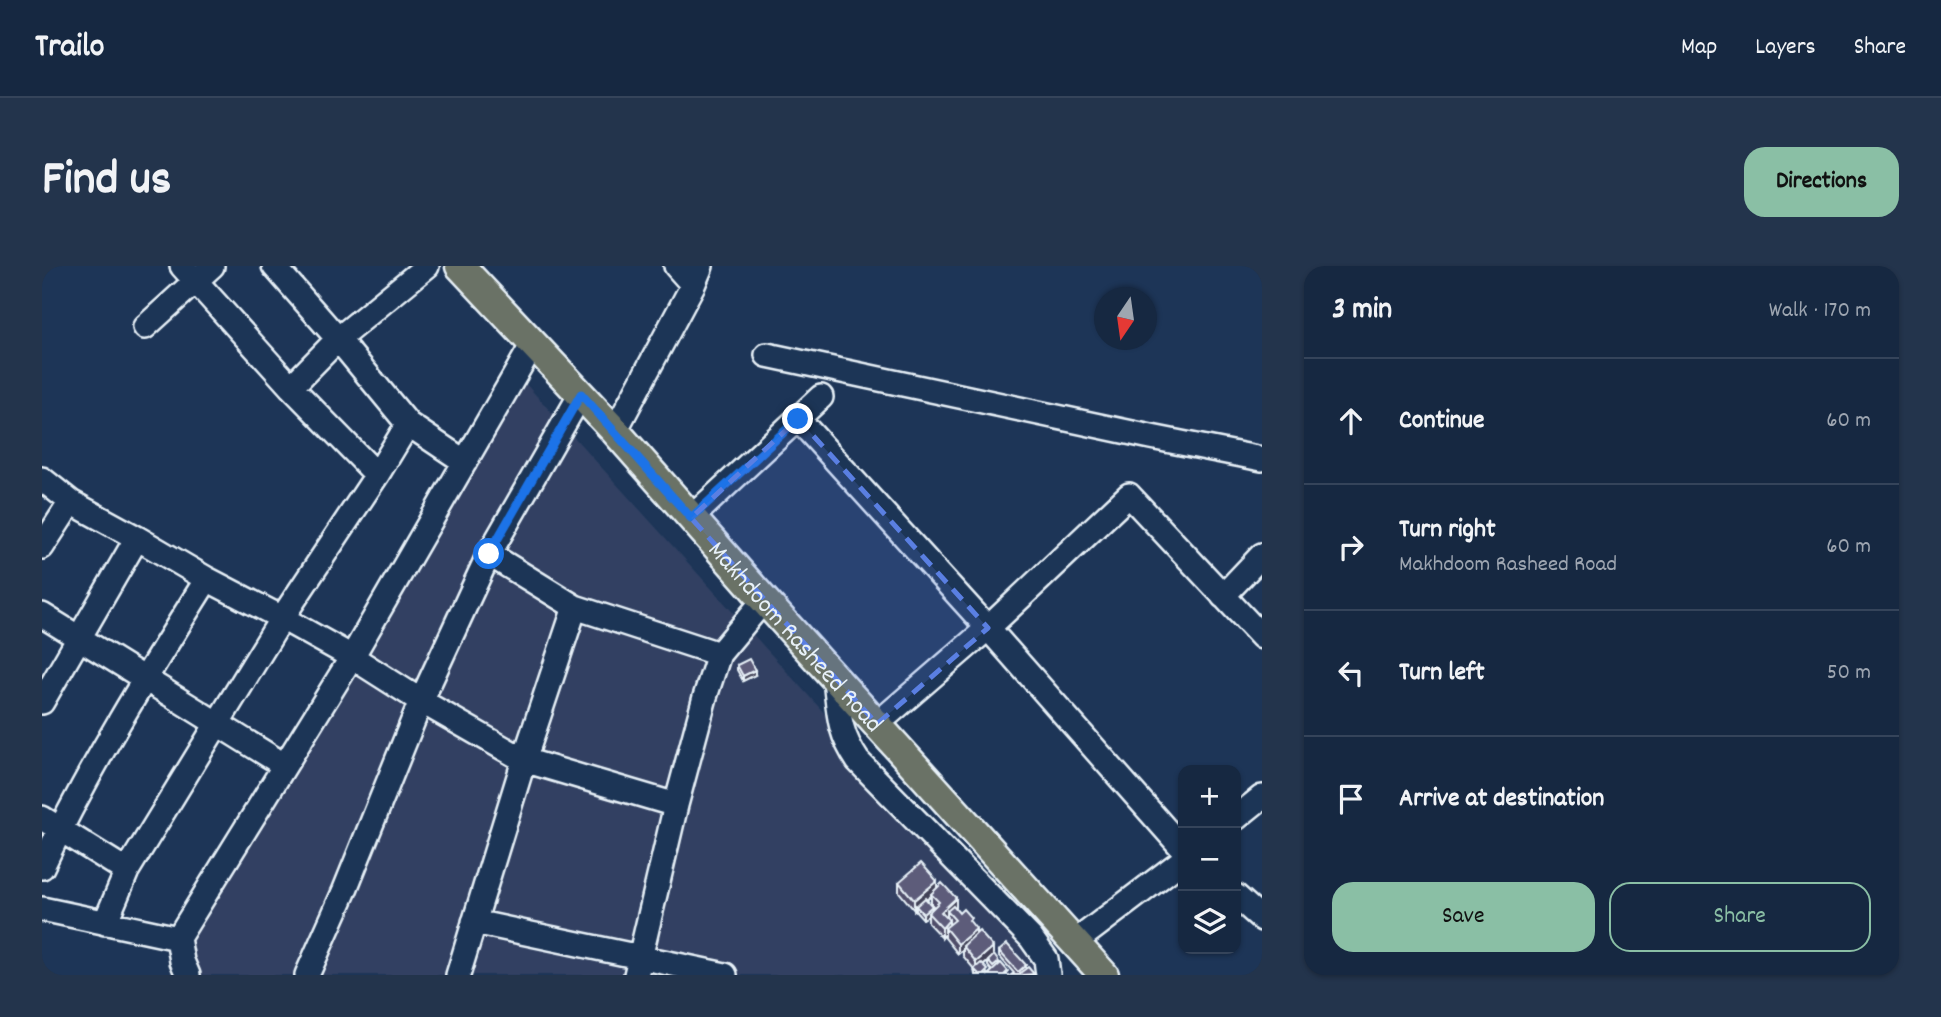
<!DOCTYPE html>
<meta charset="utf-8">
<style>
:root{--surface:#162841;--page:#23344c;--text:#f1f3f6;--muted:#9ea6b1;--line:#35445a;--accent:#8abfa5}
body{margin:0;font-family:Dekko,sans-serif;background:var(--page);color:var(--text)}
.controls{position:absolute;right:21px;bottom:21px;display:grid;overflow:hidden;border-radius:14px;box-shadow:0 2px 5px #0004}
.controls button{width:63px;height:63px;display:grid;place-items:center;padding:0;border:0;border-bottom:2px solid var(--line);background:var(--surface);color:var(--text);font:35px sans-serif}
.compass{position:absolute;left:1052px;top:21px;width:63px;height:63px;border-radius:50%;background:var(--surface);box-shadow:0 2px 5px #0004;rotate:193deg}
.stop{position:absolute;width:21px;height:21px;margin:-16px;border:5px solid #1a73e8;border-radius:50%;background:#fff}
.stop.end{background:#1a73e8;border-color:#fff;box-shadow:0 2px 7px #0008}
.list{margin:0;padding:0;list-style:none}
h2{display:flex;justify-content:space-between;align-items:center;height:91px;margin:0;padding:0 28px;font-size:30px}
h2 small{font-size:23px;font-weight:400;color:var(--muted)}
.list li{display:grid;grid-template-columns:46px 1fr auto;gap:21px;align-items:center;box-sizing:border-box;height:126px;padding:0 28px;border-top:2px solid var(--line)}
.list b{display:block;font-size:26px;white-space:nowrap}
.list p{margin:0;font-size:23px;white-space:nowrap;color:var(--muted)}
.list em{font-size:23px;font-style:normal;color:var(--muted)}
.actions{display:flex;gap:14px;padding:21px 28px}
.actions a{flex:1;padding:16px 0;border:2px solid var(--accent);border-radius:21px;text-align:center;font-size:24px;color:var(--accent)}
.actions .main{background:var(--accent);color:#111}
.icon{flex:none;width:38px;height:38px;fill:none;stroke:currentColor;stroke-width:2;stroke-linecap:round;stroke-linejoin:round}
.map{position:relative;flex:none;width:1220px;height:709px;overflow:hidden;border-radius:21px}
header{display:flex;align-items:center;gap:42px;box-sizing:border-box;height:98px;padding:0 35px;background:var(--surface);border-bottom:2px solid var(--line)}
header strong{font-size:33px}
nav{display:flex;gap:38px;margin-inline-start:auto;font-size:24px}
.intro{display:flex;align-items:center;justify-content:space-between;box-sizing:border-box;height:168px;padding:0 42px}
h1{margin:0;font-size:49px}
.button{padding:18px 32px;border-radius:21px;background:var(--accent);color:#111;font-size:24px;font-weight:700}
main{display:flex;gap:42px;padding:0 42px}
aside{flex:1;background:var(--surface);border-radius:21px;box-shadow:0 2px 5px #0004}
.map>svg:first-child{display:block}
</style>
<header>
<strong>Trailo</strong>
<nav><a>Map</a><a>Layers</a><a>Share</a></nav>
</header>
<div class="intro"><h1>Find us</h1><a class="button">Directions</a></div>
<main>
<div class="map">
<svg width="1220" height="709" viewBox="0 0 1220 709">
<rect width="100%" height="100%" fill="#1d3557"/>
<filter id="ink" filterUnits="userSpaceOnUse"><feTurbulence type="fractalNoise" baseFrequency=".0143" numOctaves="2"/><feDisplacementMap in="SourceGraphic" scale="14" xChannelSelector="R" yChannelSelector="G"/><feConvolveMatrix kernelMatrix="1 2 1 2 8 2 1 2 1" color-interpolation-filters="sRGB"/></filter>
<g filter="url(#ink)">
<path fill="#304062" d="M482,116L1020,709H130Z"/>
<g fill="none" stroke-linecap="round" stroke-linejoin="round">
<defs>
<path id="minor" d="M140,0L249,121L335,209
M232,0L296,73L366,158L423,196
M634,0L651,19
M103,61L170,0
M725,89L1109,171L1220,193
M249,121L296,73L385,0
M756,153L946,362L1141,583
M573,165L651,19L659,0
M0,213L29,236L95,272L165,313L240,352L310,391L379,435L482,494L634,539
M649,252L779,131
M0,281L29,236
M447,288L539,128
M1181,330L1220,289
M0,349L242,499
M793,413C797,446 796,466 816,495L989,672L1004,693L1006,709
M0,436L95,272
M835,458L946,362L1087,229L1220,371
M0,552L85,605
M1194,552L1220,531
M0,601C47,501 106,407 165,313
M1194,630L1220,653
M0,643L136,672
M432,656L683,709
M63,657L85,605L240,352L335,209L366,158
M1033,676L1141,594
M146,709L140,695L136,672L310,391L491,78
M265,709L302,626L379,435L447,288L533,341
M416,709L482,494L533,341L677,388
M594,709L634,539L663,431L677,388L722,334"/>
<g id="major">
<path id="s1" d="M418,0L573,165L722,334L1062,709"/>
</g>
</defs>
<use href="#minor" stroke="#e8f1f8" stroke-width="28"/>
<use href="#major" stroke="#e8f1f8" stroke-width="33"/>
<use href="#minor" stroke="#1d3557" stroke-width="23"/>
<use href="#major" stroke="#6a7266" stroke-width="28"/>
</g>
<path fill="#504e69" stroke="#e8f1f8" stroke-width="2" fill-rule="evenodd" d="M695,399L713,409L701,415L695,404Z
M857,616L895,622L917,647L929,657L934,668L966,709H933L932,703L921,690V684L916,688L903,672V668L900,672L886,657V650L881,653L874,645V642L872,644L857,626ZM889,630V638L892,641L890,642L885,634ZM946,696V700L950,705L946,709L941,700Z
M957,685L984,702L992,709H969L972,707L957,690Z"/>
<path fill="#414055" stroke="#e8f1f8" stroke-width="2" d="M713,404V409L701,415V410Z
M895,615V625L889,628V630L875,641L874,640V642L872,644V634Z
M914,632V642L908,648L905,645V650L899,656V646Z
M890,640V645L886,647V650L881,653V648Z
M907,654V664L903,662V668L900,672V662Z
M934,663V673L921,680V684L916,688V678Z
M951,681V691L934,706V696Z"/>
<path fill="#5d5b7a" stroke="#e8f1f8" stroke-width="2" d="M707,393L713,404L701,410L695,399Z
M879,597L895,615L872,634L857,616Z
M900,617L914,632L899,646L907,654L900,662L886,647L897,636L889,628Z
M883,632L890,640L881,648L874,640Z
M911,640L917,647L921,643L929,652L927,654L934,663L916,678L903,662L913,654L905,645Z
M937,665L951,681L934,696L921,680Z
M965,678L984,699L976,706L957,685Z
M952,689L957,696L951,701L946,695Z
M939,697L946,704L941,709H938L932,703Z
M959,697L966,705L962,709H946Z
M986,701L992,708L979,709L978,707Z"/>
</g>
<g fill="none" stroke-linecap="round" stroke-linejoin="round" filter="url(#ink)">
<path stroke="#1a73e8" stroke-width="9" d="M447,288L539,128L649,252L756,153"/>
</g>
<path fill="#5a7fe2" fill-opacity="0.2" stroke="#5a7fe2" stroke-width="5" stroke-dasharray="14 9" stroke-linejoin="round" d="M756,153L946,362L835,458L649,252Z"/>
<g text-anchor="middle" stroke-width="6" stroke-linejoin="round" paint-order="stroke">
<g font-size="26" fill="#e8f1f8" stroke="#1d3557">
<text dy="9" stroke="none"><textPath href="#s1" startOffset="500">Makhdoom Rasheed Road</textPath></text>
</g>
</g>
</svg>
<div class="controls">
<button>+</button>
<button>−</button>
<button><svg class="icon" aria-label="layers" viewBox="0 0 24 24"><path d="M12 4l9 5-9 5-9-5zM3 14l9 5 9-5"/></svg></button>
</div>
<svg class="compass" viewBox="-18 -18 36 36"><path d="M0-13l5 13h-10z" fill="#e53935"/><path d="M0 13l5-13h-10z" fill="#9ea6b1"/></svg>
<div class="stop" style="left:447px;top:288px"></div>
<div class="stop end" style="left:756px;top:153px"></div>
</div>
<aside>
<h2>3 min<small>Walk · 170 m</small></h2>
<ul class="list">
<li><svg class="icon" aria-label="ahead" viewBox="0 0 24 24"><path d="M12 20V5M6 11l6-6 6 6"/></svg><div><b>Continue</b></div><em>60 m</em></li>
<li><svg class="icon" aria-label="right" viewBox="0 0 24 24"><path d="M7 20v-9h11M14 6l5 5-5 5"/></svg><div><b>Turn right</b><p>Makhdoom Rasheed Road</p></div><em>60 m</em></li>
<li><svg class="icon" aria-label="left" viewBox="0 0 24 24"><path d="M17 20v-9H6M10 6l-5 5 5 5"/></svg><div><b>Turn left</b></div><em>50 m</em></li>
<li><svg class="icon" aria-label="arrive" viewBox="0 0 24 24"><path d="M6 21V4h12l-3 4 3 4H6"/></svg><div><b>Arrive at destination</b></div></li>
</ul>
<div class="actions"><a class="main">Save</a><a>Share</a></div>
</aside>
</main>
